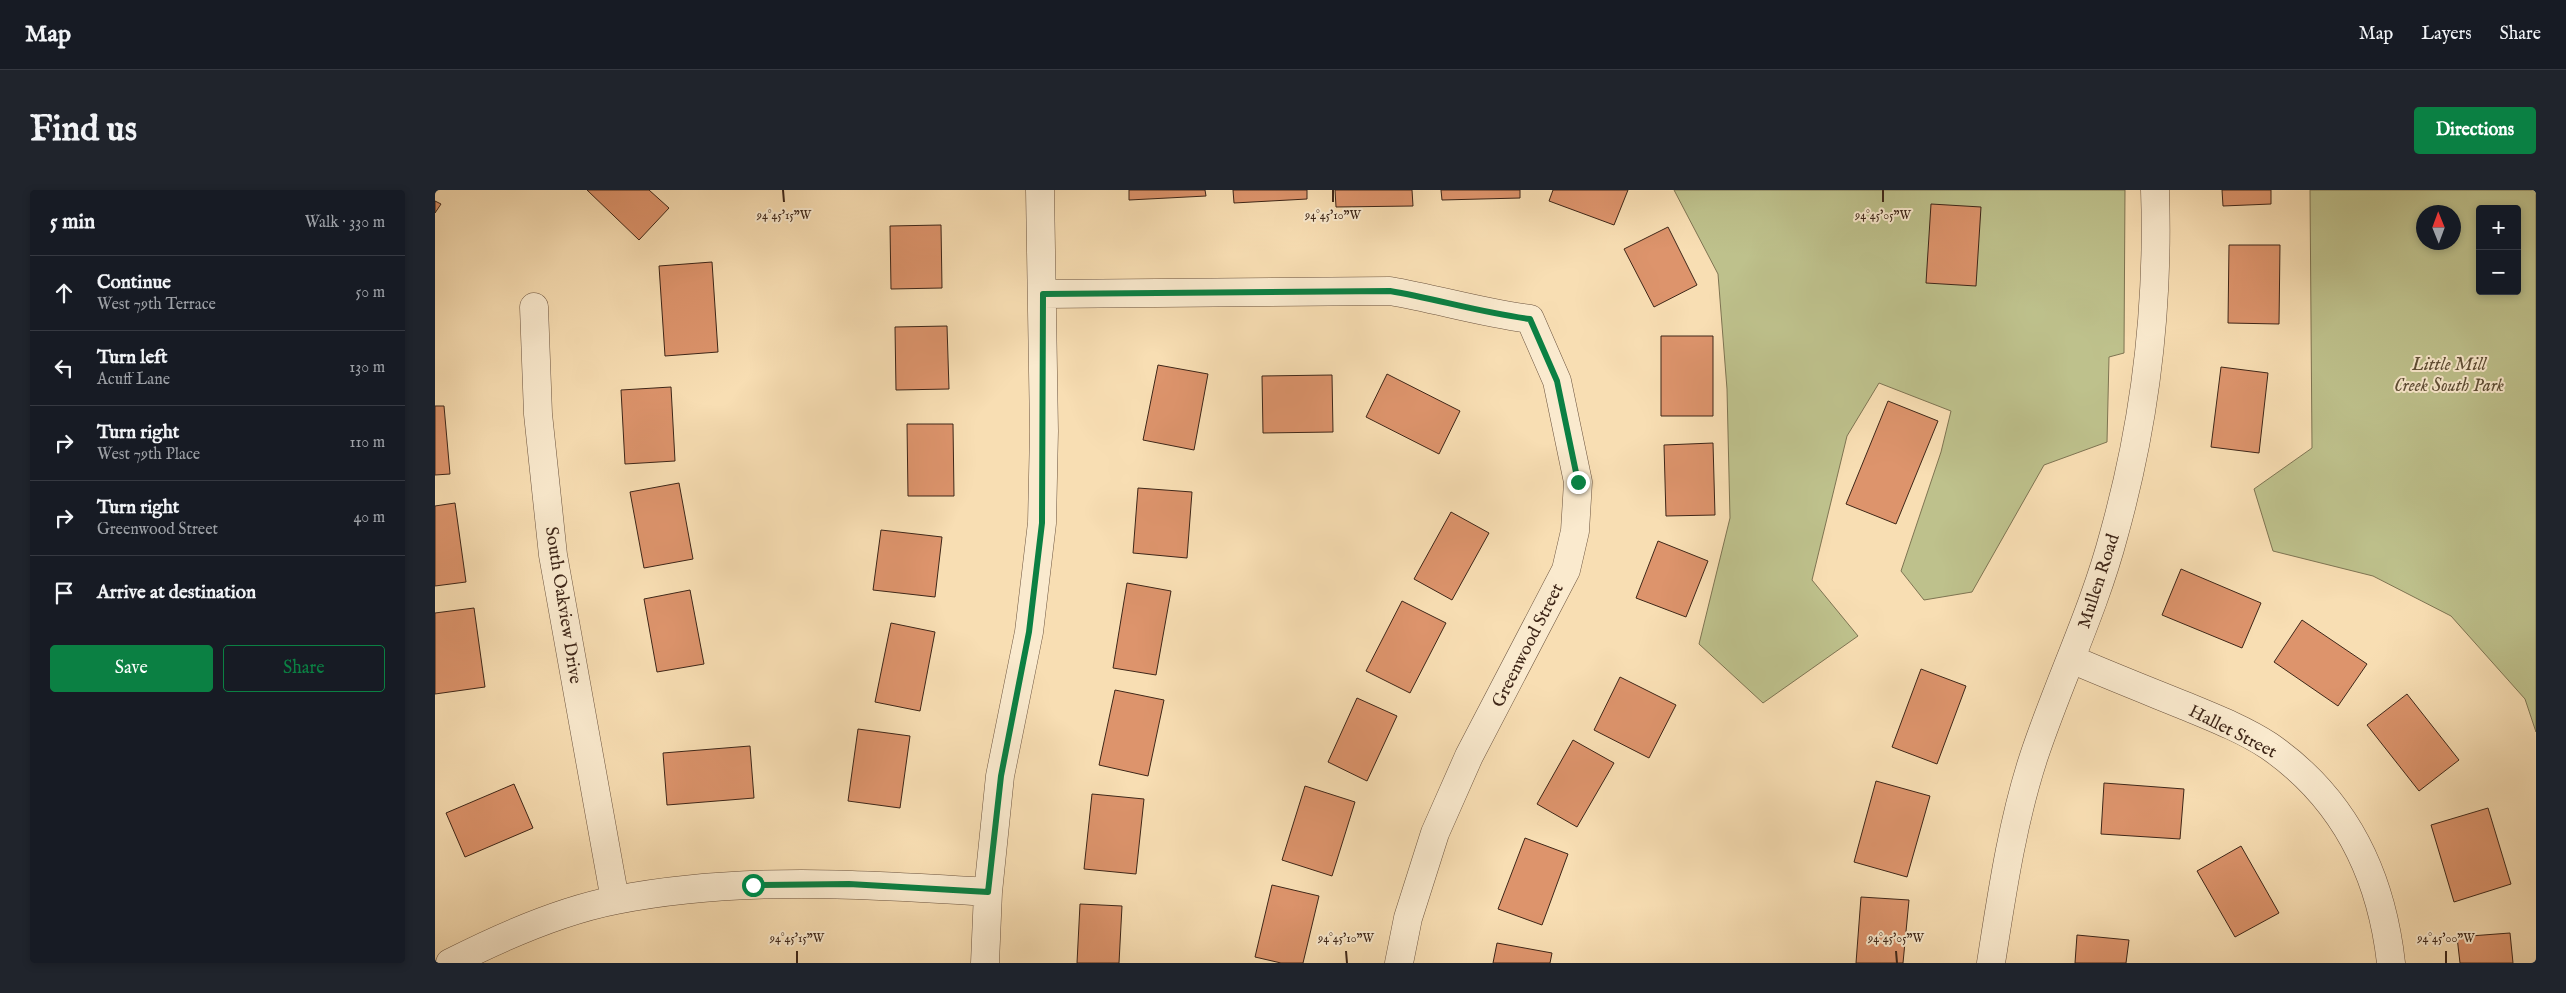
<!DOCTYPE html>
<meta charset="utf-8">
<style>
:root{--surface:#171b24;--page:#20242c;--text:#f1f3f6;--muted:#9ea1a6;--line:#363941;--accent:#0b8043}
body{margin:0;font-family:"IM FELL English",serif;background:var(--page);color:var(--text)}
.controls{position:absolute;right:15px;top:15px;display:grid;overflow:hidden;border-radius:5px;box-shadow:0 2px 8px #0003}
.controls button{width:45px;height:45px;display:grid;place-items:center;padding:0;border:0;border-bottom:1px solid var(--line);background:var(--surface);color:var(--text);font:25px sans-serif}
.compass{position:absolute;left:1981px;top:15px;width:45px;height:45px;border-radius:50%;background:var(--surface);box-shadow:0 2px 8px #0003;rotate:359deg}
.stop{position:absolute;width:15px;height:15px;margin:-11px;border:4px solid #0b8043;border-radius:50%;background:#fff}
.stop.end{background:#0b8043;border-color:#fff;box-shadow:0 1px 5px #0008}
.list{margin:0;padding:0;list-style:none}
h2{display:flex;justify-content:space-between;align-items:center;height:65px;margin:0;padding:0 20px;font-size:21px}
h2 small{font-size:16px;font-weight:400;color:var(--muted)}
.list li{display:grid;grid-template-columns:32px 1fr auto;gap:15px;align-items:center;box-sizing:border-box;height:75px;padding:0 20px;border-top:1px solid var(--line)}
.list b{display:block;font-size:19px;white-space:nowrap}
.list p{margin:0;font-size:16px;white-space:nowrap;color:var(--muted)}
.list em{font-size:16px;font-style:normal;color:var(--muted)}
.actions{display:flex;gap:10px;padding:15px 20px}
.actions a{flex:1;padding:11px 0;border:1px solid var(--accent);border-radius:5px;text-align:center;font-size:18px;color:var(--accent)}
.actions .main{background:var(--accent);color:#fff}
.icon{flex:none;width:28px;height:28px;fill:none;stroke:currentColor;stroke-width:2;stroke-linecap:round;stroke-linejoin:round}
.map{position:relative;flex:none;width:2101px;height:773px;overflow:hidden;border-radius:5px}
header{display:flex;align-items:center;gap:30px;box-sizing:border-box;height:70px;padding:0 25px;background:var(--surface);border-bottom:1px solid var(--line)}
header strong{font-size:24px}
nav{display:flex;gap:28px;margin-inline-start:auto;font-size:18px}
.intro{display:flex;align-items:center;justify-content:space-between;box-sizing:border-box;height:120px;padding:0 30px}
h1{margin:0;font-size:35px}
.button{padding:12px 22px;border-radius:5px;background:var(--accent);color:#fff;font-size:18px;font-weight:700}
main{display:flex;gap:30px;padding:0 30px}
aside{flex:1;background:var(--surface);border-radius:5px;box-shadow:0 2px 8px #0003}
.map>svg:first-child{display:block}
</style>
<header>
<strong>Map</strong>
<nav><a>Map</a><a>Layers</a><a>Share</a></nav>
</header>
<div class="intro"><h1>Find us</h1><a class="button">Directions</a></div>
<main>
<aside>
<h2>5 min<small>Walk · 330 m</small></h2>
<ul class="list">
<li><svg class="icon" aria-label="ahead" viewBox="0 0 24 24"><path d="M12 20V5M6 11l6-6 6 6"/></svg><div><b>Continue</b><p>West 79th Terrace</p></div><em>50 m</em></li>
<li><svg class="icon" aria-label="left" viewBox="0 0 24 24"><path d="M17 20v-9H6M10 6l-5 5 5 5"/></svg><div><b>Turn left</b><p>Acuff Lane</p></div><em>130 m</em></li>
<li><svg class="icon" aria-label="right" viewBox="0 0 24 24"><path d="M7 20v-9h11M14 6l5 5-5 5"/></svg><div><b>Turn right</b><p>West 79th Place</p></div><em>110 m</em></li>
<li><svg class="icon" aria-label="right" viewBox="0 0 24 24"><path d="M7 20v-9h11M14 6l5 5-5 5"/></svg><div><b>Turn right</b><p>Greenwood Street</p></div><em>40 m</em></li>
<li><svg class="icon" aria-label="arrive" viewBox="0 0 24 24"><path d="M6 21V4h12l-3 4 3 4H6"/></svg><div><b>Arrive at destination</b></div></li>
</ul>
<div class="actions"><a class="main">Save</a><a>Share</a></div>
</aside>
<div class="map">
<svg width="2101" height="773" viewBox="0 0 2101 773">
<rect width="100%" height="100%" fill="#f8deb3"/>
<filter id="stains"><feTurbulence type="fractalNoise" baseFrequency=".004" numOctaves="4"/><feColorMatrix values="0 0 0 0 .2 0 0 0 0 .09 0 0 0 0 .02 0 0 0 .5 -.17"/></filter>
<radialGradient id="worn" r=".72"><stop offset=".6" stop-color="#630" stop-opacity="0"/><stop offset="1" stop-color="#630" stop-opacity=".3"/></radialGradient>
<path fill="#bec18c" stroke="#7e7452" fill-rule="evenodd" d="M1239,0H1690L1689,163L1674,167L1672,252L1609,275L1537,402L1489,410L1466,381L1506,262L1516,221L1444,193L1412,246L1377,390L1423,446L1328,513L1264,454L1295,328L1292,199L1283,84Z
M1875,0H2101V542L2090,509L2016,426L1938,386L1838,361L1819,299L1877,258ZM2045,19H2082V101H2045ZM1989,22H2019V52H1989Z"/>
<path fill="#dd946c" stroke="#3e2618" d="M152,0H214L234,18L204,50Z
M694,0H770L771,6L694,10Z
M798,0H872V9L799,13Z
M900,0H977L978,16L901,17Z
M1006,0H1085V8L1007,10Z
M1118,0H1193L1179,35L1114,11Z
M1787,0H1836V14L1788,16Z
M0,11L6,14L0,23Z
M1496,14L1546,17L1541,96L1491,93Z
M506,35L507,98L456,99L455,36Z
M1233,37L1262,95L1219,117L1189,59Z
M1794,55H1845L1844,134L1793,133Z
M277,72L283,162L230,166L224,76Z
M512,136L514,199L461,200L460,137Z
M1226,146H1278V226H1226Z
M723,175L773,184L759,260L708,250Z
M1786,177L1833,183L1824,263L1776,257Z
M952,184L1025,221L1004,264L931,227Z
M897,185L898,242L828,243L827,186Z
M236,197L240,271L190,274L186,200Z
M1453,211L1503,231L1461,334L1411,314Z
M0,216H9L15,284L0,285Z
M472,234H518L519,306H473Z
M1278,253L1280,325L1231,326L1229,255Z
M244,293L258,369L209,378L195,302Z
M703,298L757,302L752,368L698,363Z
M20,313L31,392L0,396V316Z
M1016,322L1054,343L1017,410L979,389Z
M446,340L507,347L500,407L438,400Z
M1223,351L1273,371L1251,427L1201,408Z
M1746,379L1826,413L1807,458L1727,425Z
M692,393L736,401L721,485L678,478Z
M255,400L269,474L222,482L209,409Z
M967,411L1011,433L975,503L931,481Z
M39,418L50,497L0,504V423Z
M1867,430L1932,474L1903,516L1839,472Z
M456,433L500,442L485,521L440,512Z
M1486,479L1531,496L1502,574L1457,557Z
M1185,487L1241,515L1214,568L1159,540Z
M680,500L729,510L713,586L664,575Z
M1972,504L2024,570L1984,601L1932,535Z
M922,508L962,526L932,591L893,572Z
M423,539L475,546L465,618L413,611Z
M1138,550L1179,573L1142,637L1102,614Z
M315,556L319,608L232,615L228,563Z
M1441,591L1495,606L1472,687L1419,672Z
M1669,593L1749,599L1745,649L1666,644Z
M79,594L98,638L30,667L11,623Z
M870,596L920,612L897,686L847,670Z
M657,604L709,609L701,684L649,679Z
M2053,618L2076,694L2019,712L1996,635Z
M1090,648L1133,664L1107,735L1063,719Z
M1806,656L1844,723L1800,747L1762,681Z
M837,695L884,706L868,773H846L820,767Z
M1426,707L1474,710L1468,773H1421Z
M645,714L687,716L684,773H642Z
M2075,743L2078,773H2025L2022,747Z
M1642,745L1694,750L1691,773H1640Z
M1062,753L1117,763L1115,773H1058Z"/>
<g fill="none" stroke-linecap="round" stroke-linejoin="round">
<defs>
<path id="street" d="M608,104L955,101C1002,109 1047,123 1095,129L1122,191L1143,292L1140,341L1131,380L1034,566L1000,643L973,728L964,773
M99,117L103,224L118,365L180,710
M1636,469C1673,485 1711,500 1748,515C1777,527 1808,539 1834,556C1909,608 1946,683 1956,773
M15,773C66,747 124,721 181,710C304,686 429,694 553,702
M550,773L553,702L565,586L594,442L607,333L609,241L605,0
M1556,773C1567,703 1577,633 1599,566C1624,491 1659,420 1679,344C1710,233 1724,116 1720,0"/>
</defs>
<use href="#street" stroke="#6c543f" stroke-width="29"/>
<use href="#street" stroke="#faeace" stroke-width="28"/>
</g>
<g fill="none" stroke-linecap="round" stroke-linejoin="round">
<path stroke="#0b8043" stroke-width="6" d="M318,695L414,694L553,702L566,586L594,442L607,333L608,104L955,101C1002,109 1047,123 1095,129L1122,191L1143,292"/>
</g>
<path fill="none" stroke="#3e2618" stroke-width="2" d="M348,0L349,12M898,0V12M1448,0V12M362,761V773M911,761L912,773M1461,761L1462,773M2011,761V773"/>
<g text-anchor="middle" stroke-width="4" stroke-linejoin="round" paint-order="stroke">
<g font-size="18" font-style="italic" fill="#5e4d35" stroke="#faeace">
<text x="2014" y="180">Little Mill<tspan x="2014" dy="21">Creek South Park</tspan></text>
</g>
<g font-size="18" fill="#3e2618" stroke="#faeace">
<text transform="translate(1663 391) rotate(-72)" y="6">Mullen Road</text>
<text transform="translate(129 415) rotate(81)" y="6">South Oakview Drive</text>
<text transform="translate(1092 455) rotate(-63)" y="6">Greenwood Street</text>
<text transform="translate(1798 541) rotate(27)" y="6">Hallet Street</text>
</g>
</g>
<g font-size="12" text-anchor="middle" fill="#3e2618" stroke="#faeace" stroke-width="4" stroke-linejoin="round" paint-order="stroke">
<text x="349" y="29">94°45'15"W</text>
<text x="898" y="29">94°45'10"W</text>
<text x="1448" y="29">94°45'05"W</text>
<text x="362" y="752">94°45'15"W</text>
<text x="911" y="752">94°45'10"W</text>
<text x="1461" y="752">94°45'05"W</text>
<text x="2011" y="752">94°45'00"W</text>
</g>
<rect width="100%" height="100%" filter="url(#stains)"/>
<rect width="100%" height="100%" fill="url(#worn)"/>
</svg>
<div class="controls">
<button>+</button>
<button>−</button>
</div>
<svg class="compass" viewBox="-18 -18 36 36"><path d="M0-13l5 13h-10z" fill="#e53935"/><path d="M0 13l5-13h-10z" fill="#9ea1a6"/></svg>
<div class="stop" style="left:318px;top:695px"></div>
<div class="stop end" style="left:1143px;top:292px"></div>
</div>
</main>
